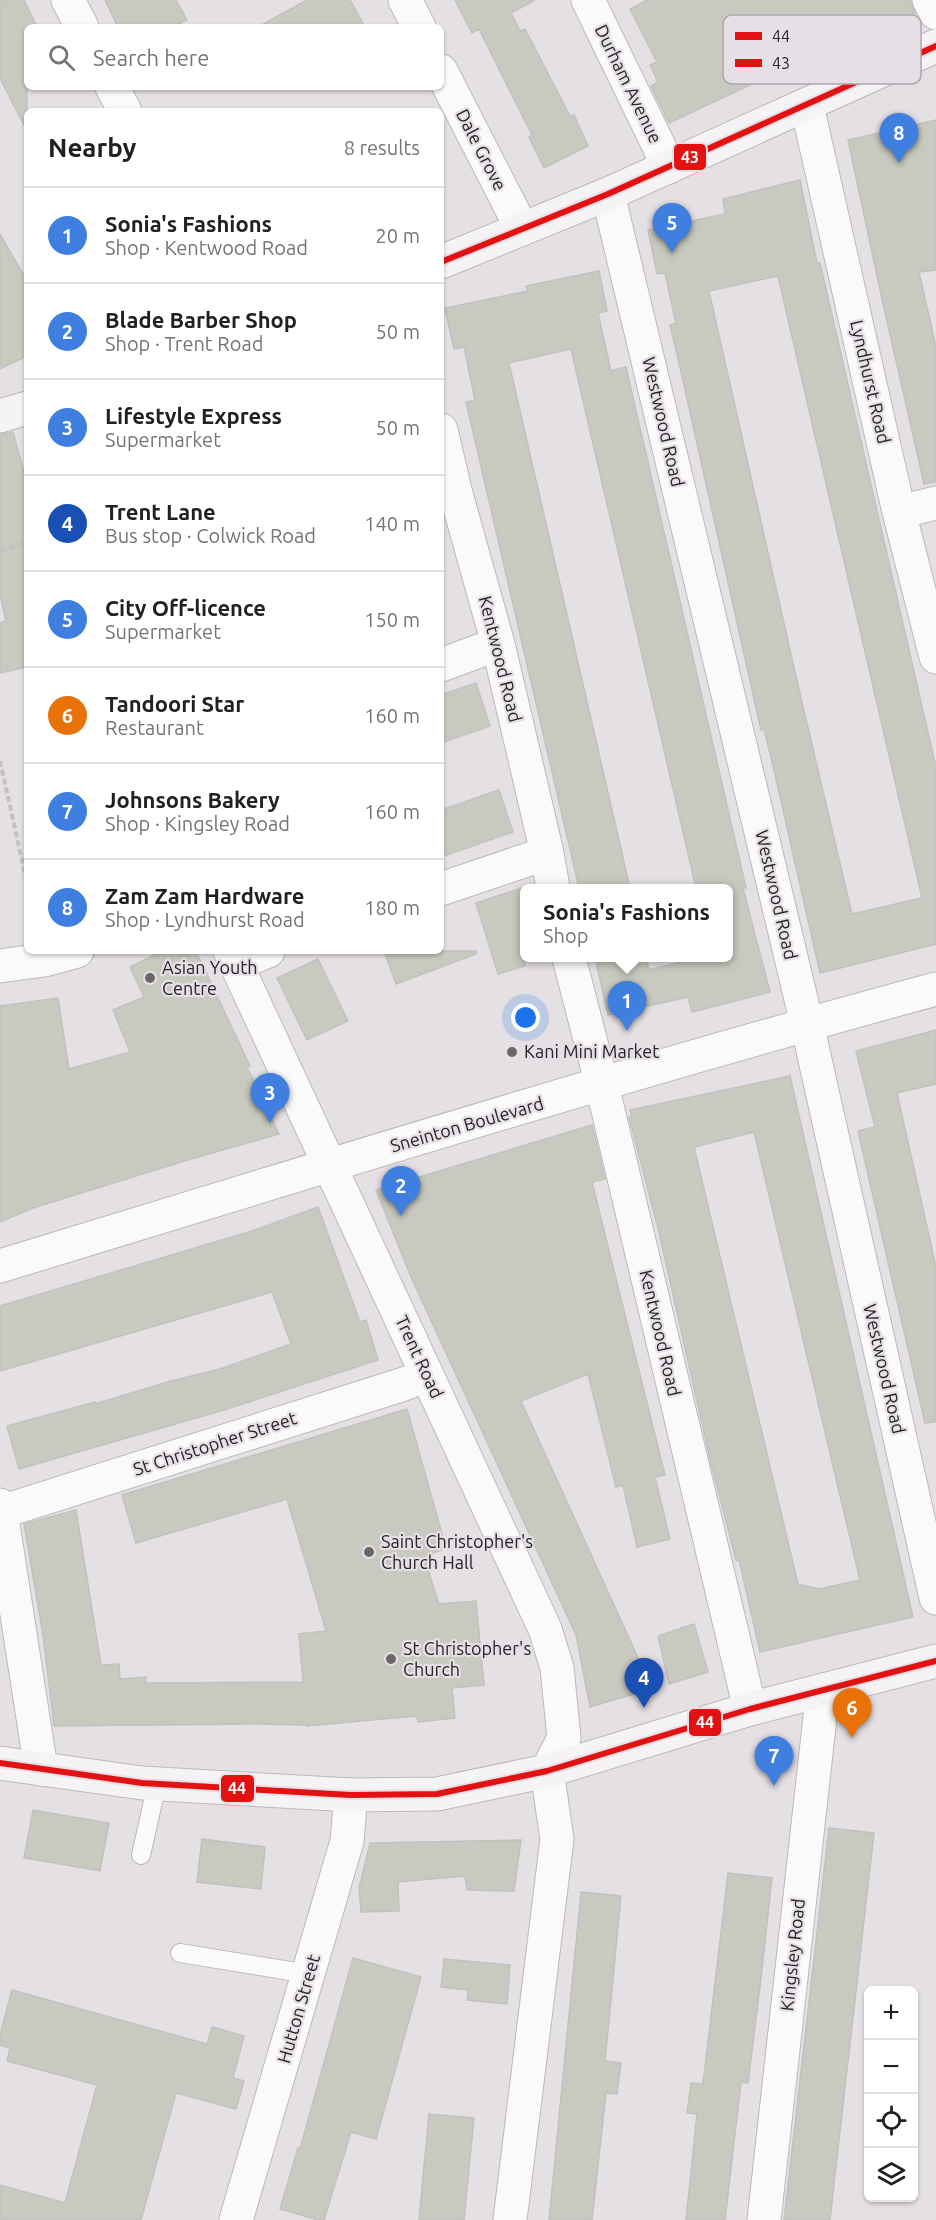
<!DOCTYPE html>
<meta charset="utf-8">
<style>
:root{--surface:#fff;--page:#f2f2f2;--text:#202124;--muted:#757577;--line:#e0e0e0;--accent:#db2777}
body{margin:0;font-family:Ubuntu,sans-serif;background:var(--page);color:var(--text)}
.controls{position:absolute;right:18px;bottom:18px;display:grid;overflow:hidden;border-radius:9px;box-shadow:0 2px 4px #0004}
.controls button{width:54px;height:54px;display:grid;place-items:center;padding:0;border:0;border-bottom:2px solid var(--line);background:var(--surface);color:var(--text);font:30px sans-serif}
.you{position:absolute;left:526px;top:1018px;width:21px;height:21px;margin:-15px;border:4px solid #fff;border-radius:50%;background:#1a73e8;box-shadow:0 0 0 9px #1a73e833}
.badge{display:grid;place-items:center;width:39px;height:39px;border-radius:50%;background:var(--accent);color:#fff;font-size:20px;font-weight:700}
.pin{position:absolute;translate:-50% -50px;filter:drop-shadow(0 2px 3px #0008)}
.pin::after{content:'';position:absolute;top:32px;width:21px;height:18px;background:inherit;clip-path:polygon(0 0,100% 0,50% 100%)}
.popup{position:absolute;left:520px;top:884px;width:213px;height:78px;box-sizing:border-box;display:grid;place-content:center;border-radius:9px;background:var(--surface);filter:drop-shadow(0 2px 4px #0005);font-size:20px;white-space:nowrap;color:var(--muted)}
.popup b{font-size:22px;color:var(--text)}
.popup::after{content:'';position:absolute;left:50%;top:100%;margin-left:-12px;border:12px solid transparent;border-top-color:var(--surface)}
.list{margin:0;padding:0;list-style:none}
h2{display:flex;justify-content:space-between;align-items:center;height:78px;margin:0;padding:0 24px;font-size:26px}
h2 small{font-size:20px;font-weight:400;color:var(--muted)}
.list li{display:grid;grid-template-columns:39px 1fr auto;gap:18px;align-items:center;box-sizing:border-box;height:96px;padding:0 24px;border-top:2px solid var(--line)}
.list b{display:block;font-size:22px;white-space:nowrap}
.list p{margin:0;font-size:20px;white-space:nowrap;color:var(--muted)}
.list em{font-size:20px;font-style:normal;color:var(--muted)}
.icon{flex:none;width:33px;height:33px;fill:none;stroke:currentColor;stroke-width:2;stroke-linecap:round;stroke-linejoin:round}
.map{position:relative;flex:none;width:936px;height:2220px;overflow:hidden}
.search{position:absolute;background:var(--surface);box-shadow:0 2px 4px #0004;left:24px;top:24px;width:420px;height:66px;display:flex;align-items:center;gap:15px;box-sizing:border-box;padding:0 21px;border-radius:9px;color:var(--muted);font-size:22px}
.panel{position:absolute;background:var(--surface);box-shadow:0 2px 4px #0004;left:24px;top:108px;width:420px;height:846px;border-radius:9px}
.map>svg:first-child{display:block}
</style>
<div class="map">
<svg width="936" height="2220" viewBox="0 0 936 2220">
<rect width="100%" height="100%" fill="#e5e0e4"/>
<path fill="#c8cabf" stroke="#c2c1c1" stroke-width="1.5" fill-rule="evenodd" d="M0,0H24L37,27H27V131L0,78Z
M105,0H176L187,20L172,27H118Z
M307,0H350L365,27H258Z
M455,0H535L511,13L520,31L525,29L570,116L574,115L588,146L544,168L529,137L532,135L479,29L472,33Z
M647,0H910L915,13L833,50L831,47L669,123L651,86L658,82L650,65L657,62L630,9Z
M936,120V270L919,272L936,347V482L924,484L882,299L848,140Z
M800,180L817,263H820L936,767V944L820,973L774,770L764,729L761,730L679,363L670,325L676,323L665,273L657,274L648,230L725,214L723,199ZM778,276L922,898L852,914L797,681L709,291Z
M0,234L27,281V356L0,369Z
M599,271L607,311L598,313L611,371L626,367L741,866L746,888H743L770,992L692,1012L688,997L608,1015L595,957H646L649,970L701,957H729V888H696L571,349L509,363L630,888H579L466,402L475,400L464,347L454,349L445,308L528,291L526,286Z
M13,432L27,483V667L0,673V623L6,621L0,595V434Z
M476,683L490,726L441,743V695Z
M499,790L513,832L441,857V810Z
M525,887V966L498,974L476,903Z
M162,951H196L250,1066L247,1067L279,1134L181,1162L33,1208L0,1222V1006L58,998L69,1069L130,1052L113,1010L144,997L130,967Z
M384,951H476V954L396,984Z
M318,959L348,1021L307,1040L277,978Z
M936,1030V1084L897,1093L936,1267V1422L925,1423L858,1131L875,1127L856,1051Z
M790,1076L913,1617L760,1652L739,1559L736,1560L711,1463L658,1228L629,1117L632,1116L630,1110ZM754,1132L860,1580L819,1589L798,1584L694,1147Z
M592,1125L605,1179L592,1182L665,1475L655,1477L670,1539L637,1547L623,1485L616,1487L588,1374L521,1401L640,1662L641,1661L654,1688L590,1707L576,1635L411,1277L376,1190Z
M318,1207L360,1322L366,1320L378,1360L224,1410L19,1469L7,1426L95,1402V1404L171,1381L220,1369L291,1344L272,1292L0,1371V1306L252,1231Z
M407,1409L446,1548L424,1557L439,1604L476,1601L484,1685L452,1688L455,1718L418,1722L417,1716L307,1726V1725L252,1724L54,1726L43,1635L24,1524L76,1510L101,1665L119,1664L120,1679L146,1677V1683L303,1682L299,1634L326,1631L287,1499L136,1543L122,1495Z
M694,1624L708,1672L669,1684L658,1636Z
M33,1810L109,1823L100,1871L24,1858Z
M829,1828L874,1833L834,2184L830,2220H784Z
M202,1839L265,1847L261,1889L197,1882Z
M521,1840L514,1891L467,1890L465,1876L398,1882L399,1911L361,1912L359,1888L370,1843Z
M728,1873L772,1878L761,1978L748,2083L741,2082L725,2220H686L697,2114L687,2113L691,2083L703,2084Z
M581,1892L621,1896L605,2061L621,2063L617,2094L606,2093L592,2220H549Z
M353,1958L421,1977L376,2139L351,2132L324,2220H318L280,2209L298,2148L300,2149Z
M444,1959L510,1965L507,2004L467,2000L468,1990L441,1987Z
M12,1990L207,2044L212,2027L244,2036L233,2078L244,2081L236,2109L176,2093L141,2220H0V2185L65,2203L97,2085L7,2061L10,2048L0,2045V2035Z
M429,2114L474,2118L464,2220H419Z"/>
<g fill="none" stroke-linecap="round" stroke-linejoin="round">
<defs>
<path id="lane" d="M141,1855L157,1784
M180,1953L309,1974"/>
<path id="street" d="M68,0L82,27
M405,0L419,27
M588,0L669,167
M929,0L936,13
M441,71L522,229
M112,87L125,111
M807,106L899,512L936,657
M608,194L807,1024L936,1598
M441,430L456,494L498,644L547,853L553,888
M899,512L936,503
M441,665L498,644
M441,889L547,853
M230,951L545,1629L557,1668L564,1738L547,1771L557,1839L510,2220
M569,958L602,1085L750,1709
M236,964L268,951
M0,966L44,960L77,951
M0,1266C311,1171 622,1074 936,989
M0,1505L41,1769
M1,1512L404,1384L427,1375
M236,2220L347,1841L351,1795
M764,2220L823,1690"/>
<path id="secondary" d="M441,262L608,194L936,46
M0,416L27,408
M0,1763L142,1783L351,1795L437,1794L547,1771L750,1709L936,1661"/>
</defs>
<use href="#lane" stroke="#bbb8bb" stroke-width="20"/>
<use href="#street" stroke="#bbb8bb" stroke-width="35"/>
<use href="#secondary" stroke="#bbb8bb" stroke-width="35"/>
<path stroke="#c3c1c3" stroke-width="4" stroke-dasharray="6 3" stroke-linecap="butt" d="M0,550L27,543
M0,761L27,883"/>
<use href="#lane" stroke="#fbfafb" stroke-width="18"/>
<use href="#street" stroke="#fbfafb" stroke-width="33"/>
<use href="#secondary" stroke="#f6f3f6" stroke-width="33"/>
<defs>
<path id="bus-1" d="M0,1763L142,1783L351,1795L437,1794L547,1771L750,1709L936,1661"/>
<path id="bus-2" d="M441,262L608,194L936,46"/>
</defs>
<use href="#bus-1" stroke="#e6dfe5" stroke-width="10"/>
<use href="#bus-2" stroke="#e6dfe5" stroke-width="10"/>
<use href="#bus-1" stroke="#e21212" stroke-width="6"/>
<use href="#bus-2" stroke="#e21212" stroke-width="6"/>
</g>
<g fill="#6a6669" stroke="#e6dfe5" stroke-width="2">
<circle cx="150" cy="978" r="6"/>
<circle cx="512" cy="1052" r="6"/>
<circle cx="369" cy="1552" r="6"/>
<circle cx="391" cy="1659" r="6"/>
</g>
<g text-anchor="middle" stroke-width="4.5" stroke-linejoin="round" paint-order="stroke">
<g font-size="18" fill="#272427" stroke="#e6dfe5">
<text transform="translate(628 84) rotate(64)" y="6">Durham Avenue</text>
<text transform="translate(481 150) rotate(63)" y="6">Dale Grove</text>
<text transform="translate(870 382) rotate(77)" y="6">Lyndhurst Road</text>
<text transform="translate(663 422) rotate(77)" y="6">Westwood Road</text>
<text transform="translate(500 659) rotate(76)" y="6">Kentwood Road</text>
<text transform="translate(776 895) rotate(77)" y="6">Westwood Road</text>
<text transform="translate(467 1125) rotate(-16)" y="6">Sneinton Boulevard</text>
<text transform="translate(660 1333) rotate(77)" y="6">Kentwood Road</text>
<text transform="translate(419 1357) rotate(65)" y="6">Trent Road</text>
<text transform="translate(884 1369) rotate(77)" y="6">Westwood Road</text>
<text transform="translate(215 1444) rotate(-18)" y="6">St Christopher Street</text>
<text transform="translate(793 1955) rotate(-84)" y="6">Kingsley Road</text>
<text transform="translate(299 2009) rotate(-74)" y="6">Hutton Street</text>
</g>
<g font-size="18" fill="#272427" stroke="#e6dfe5" text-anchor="start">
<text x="162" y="974">Asian Youth<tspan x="162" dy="21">Centre</tspan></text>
<text x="524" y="1058">Kani Mini Market</text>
<text x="381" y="1548">Saint Christopher's<tspan x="381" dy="21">Church Hall</tspan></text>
<text x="403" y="1655">St Christopher's<tspan x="403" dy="21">Church</tspan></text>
</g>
</g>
<rect x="723" y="15" width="198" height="69" rx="9" fill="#e6dfe5" stroke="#ada7ac" stroke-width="1.5"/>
<rect x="735" y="32" width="27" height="8" fill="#e21212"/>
<rect x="735" y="59" width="27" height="8" fill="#e21212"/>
<g font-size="16" fill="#272427">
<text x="772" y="42">44</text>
<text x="772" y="69">43</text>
</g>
<g stroke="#e6dfe5" stroke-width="2">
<rect x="673" y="143" width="34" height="28" rx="6" fill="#e21212"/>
<rect x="688" y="1708" width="34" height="29" rx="6" fill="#e21212"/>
<rect x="220" y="1774" width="35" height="29" rx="6" fill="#e21212"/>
</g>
<g font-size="16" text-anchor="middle" font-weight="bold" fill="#fff">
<text x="690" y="163">43</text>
<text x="705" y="1728">44</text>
<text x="237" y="1794">44</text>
</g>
</svg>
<div class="controls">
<button>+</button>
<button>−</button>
<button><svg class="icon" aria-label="locate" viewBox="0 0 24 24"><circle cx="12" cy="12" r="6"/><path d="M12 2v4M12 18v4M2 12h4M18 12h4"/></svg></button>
<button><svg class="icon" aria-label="layers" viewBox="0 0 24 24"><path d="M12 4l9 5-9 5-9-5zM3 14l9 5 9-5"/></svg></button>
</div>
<div class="you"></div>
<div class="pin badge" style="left:627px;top:1031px;background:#3f7fe0">1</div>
<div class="popup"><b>Sonia's Fashions</b>Shop</div>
<div class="pin badge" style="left:401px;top:1216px;background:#3f7fe0">2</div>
<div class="pin badge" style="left:270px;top:1123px;background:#3f7fe0">3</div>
<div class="pin badge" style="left:644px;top:1708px;background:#1a4fb4">4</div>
<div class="pin badge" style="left:672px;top:253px;background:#3f7fe0">5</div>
<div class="pin badge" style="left:852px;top:1738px;background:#e8710a">6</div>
<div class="pin badge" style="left:774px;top:1786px;background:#3f7fe0">7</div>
<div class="pin badge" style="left:899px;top:163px;background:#3f7fe0">8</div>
<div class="search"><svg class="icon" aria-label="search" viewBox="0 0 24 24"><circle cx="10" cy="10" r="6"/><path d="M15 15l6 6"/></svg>Search here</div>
<section class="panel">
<h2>Nearby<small>8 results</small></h2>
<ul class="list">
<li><span class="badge" style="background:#3f7fe0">1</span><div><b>Sonia's Fashions</b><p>Shop · Kentwood Road</p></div><em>20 m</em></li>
<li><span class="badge" style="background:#3f7fe0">2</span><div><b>Blade Barber Shop</b><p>Shop · Trent Road</p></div><em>50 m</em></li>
<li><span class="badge" style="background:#3f7fe0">3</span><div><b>Lifestyle Express</b><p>Supermarket</p></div><em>50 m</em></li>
<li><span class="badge" style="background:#1a4fb4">4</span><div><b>Trent Lane</b><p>Bus stop · Colwick Road</p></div><em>140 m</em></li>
<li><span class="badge" style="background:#3f7fe0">5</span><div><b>City Off-licence</b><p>Supermarket</p></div><em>150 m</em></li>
<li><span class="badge" style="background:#e8710a">6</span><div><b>Tandoori Star</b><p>Restaurant</p></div><em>160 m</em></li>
<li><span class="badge" style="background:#3f7fe0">7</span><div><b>Johnsons Bakery</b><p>Shop · Kingsley Road</p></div><em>160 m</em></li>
<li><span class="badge" style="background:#3f7fe0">8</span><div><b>Zam Zam Hardware</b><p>Shop · Lyndhurst Road</p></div><em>180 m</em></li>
</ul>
</section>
</div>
